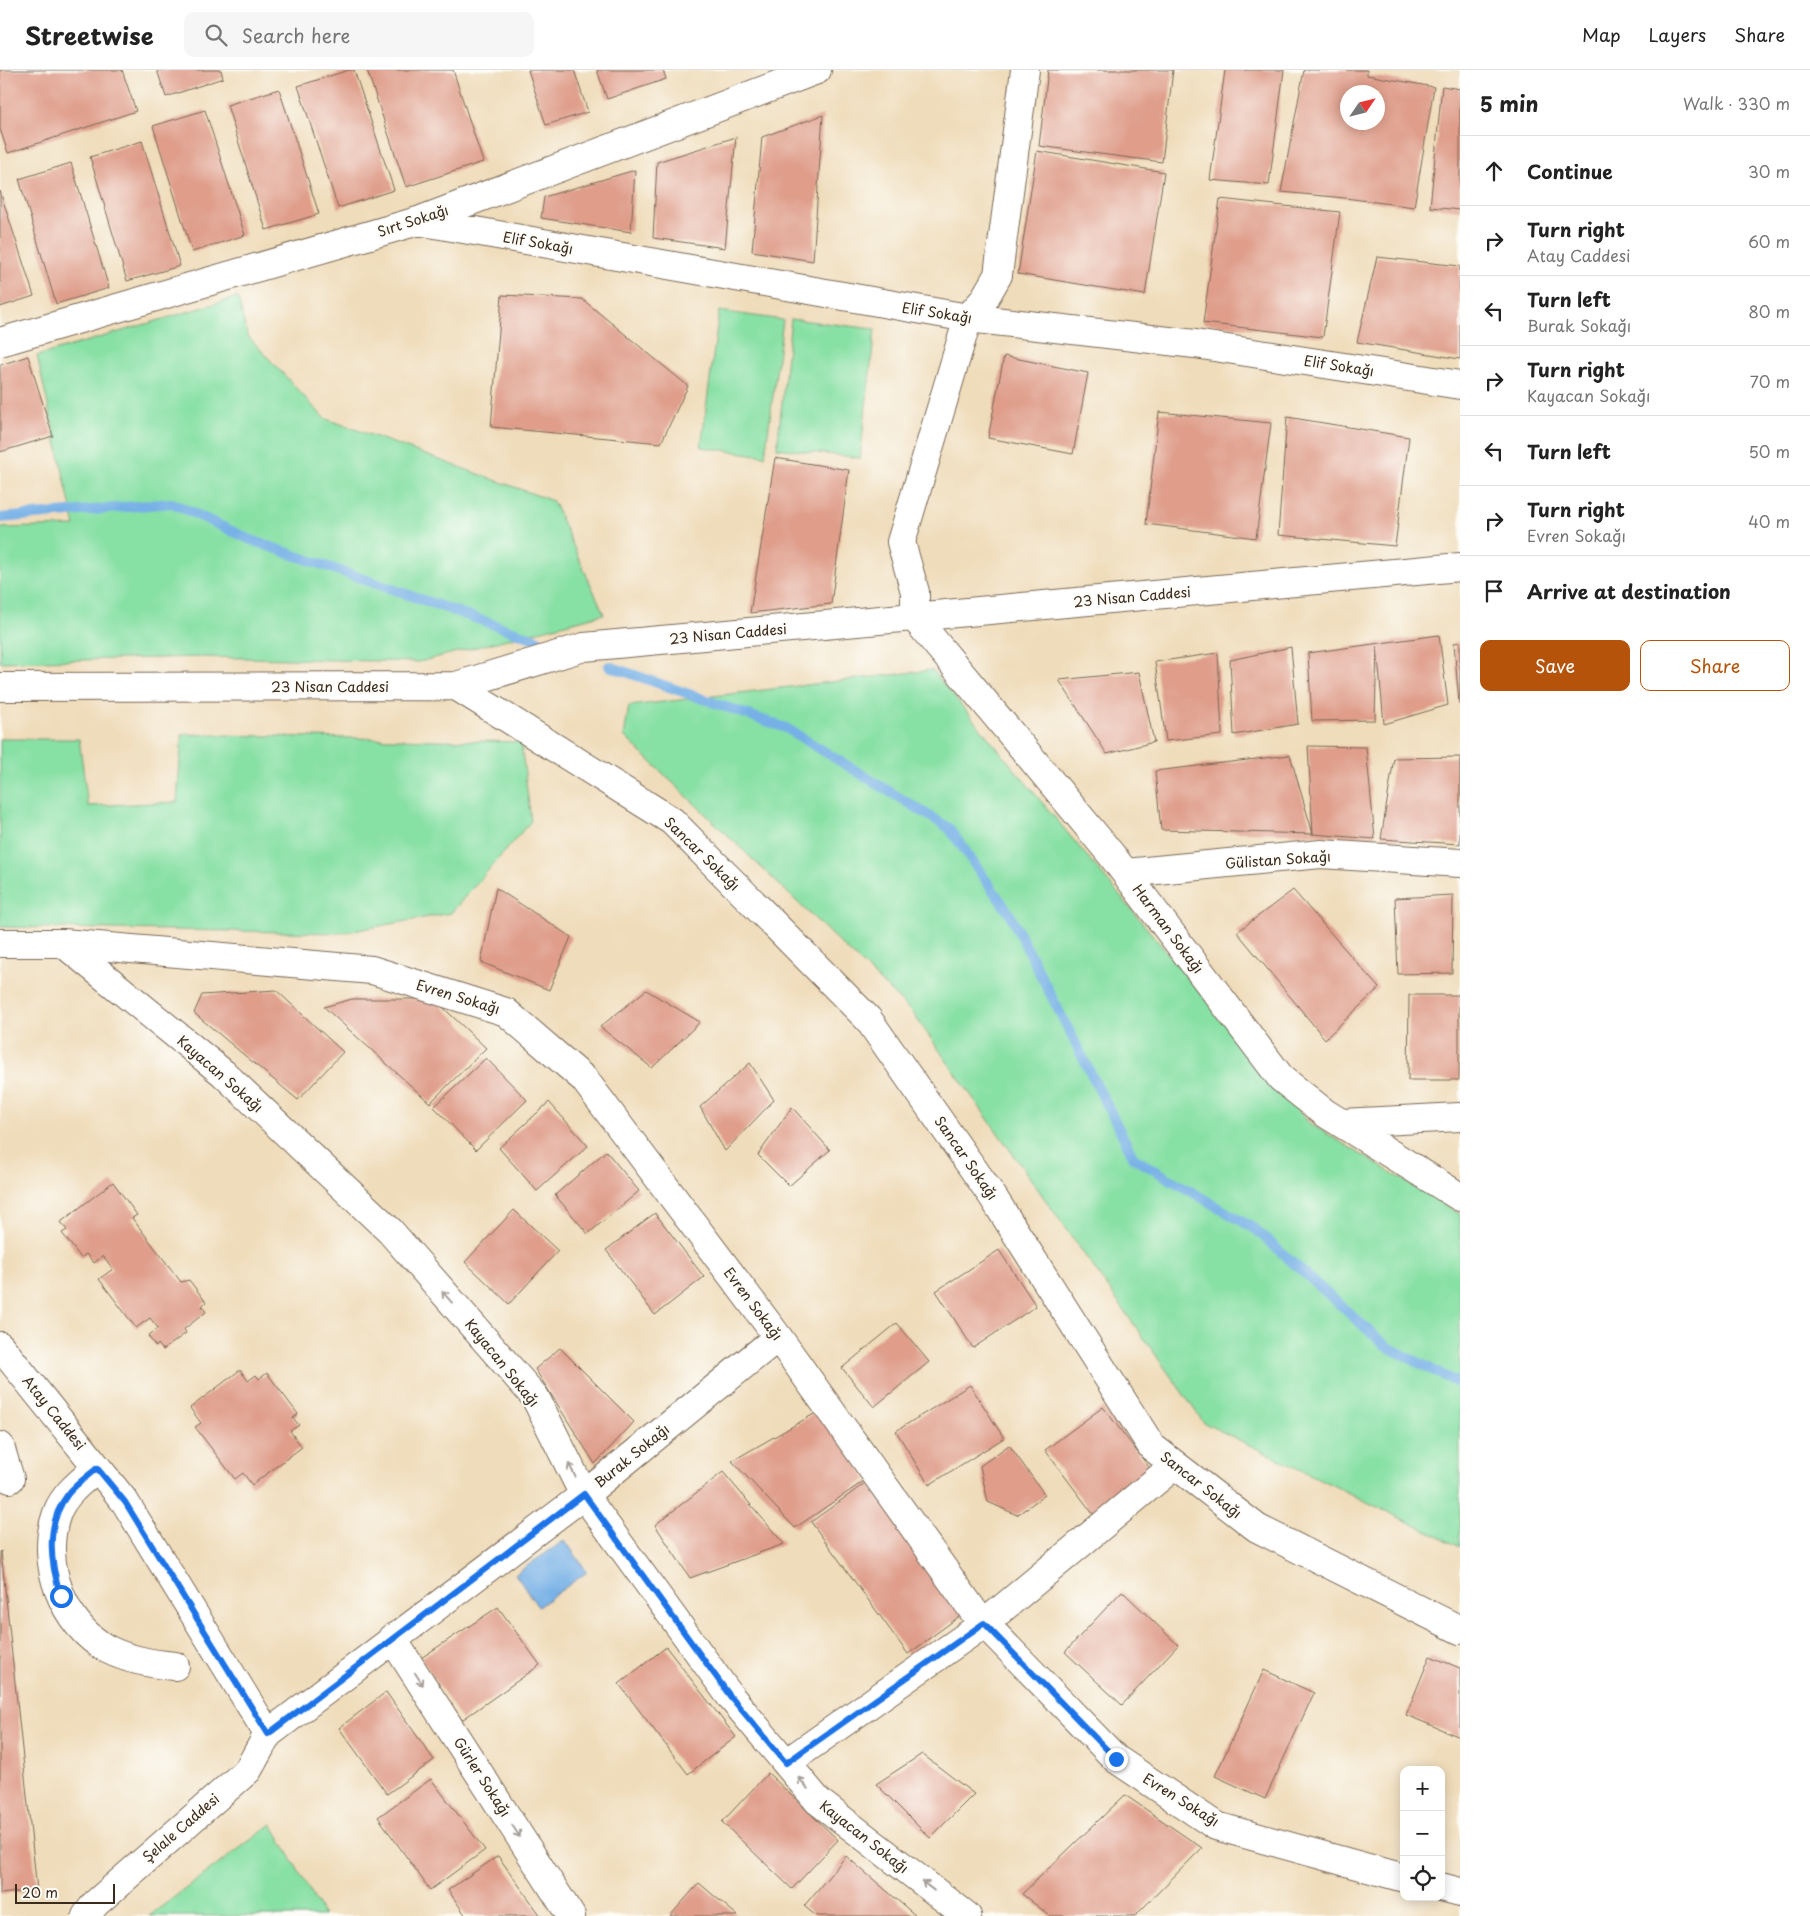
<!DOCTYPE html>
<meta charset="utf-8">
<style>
:root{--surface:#fff;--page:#f6f6f6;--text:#222;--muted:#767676;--line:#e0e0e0;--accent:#b45309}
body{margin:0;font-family:"Playpen Sans",sans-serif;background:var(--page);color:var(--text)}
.controls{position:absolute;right:15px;bottom:15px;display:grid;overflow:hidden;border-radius:10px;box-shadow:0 2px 12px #0003}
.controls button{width:45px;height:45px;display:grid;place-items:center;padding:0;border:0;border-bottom:1px solid var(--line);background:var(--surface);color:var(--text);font:25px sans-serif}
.compass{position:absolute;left:1340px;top:15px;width:45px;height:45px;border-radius:50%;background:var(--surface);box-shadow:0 2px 12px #0003;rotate:55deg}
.scale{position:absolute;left:15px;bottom:12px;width:100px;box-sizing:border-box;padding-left:5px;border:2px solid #3b2a1e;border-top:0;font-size:14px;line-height:18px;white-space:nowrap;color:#3b2a1e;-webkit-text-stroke:4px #fdfcf7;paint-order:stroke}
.stop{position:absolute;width:15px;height:15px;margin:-11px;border:4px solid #1a73e8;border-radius:50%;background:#fff}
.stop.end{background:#1a73e8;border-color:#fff;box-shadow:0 1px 5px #0008}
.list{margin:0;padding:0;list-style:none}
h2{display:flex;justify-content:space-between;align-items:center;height:65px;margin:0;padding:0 20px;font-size:21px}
h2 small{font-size:16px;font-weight:400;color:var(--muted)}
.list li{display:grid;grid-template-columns:32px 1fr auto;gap:15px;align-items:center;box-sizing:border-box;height:70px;padding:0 20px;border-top:1px solid var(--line)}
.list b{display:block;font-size:19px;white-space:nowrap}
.list p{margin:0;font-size:16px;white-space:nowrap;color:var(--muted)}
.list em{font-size:16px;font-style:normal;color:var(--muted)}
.actions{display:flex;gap:10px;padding:15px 20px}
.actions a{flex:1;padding:11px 0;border:1px solid var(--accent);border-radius:10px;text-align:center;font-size:18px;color:var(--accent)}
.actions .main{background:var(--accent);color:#fff}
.icon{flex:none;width:28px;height:28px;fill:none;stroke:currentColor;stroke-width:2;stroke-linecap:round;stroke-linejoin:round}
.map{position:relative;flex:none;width:1460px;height:1846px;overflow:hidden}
header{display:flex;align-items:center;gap:30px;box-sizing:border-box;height:70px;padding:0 25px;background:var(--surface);border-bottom:1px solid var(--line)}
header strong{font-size:24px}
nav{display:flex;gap:28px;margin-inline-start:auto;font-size:18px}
.search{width:350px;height:45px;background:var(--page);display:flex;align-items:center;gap:12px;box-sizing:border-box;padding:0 18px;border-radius:10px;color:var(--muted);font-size:19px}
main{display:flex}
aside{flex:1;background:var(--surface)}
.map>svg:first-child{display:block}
</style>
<header>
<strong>Streetwise</strong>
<div class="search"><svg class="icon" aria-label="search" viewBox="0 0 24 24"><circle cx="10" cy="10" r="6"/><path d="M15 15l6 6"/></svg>Search here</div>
<nav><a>Map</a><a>Layers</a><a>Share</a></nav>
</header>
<main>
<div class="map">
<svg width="1460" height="1846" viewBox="0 0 1460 1846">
<rect width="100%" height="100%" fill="#fdfcf7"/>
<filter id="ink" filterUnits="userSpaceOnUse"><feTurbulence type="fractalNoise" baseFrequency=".02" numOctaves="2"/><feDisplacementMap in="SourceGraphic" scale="10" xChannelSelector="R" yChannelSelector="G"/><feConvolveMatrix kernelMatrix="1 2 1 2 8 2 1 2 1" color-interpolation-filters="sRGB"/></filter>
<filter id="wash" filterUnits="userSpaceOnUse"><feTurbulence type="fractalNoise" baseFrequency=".0096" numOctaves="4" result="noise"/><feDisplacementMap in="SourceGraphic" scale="20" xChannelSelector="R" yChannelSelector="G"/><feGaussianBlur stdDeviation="1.12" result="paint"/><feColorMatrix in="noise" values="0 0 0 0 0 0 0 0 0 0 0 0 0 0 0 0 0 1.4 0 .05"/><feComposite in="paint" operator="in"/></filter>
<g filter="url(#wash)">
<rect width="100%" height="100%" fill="#efdcba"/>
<path fill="#87e0a4" stroke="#618561" d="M238,227L247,265L324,348L553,431L604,544L419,592L201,587L0,592V458L75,456L37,286Z
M719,241L783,250L765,386L701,377Z
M791,249L875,259L860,388L777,378Z
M932,600L1309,1053L1460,1144V1477L1204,1353L912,942L624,666L629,636Z
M182,664L521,672L531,751L451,843L341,863L0,857V669H79L88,736L177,732Z
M272,1754L324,1846H149Z"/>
<path fill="#76b0e6" stroke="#586d82" d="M565,1470L587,1502L538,1537L515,1504Z"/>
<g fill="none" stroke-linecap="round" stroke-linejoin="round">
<path stroke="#76b0e6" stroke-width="10" d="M0,448L172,433L251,470L538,570
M609,596L786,658L949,758L1009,843L1134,1088L1255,1159L1386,1276L1460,1314"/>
</g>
<g id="blocks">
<path fill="#df9d8a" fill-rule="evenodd" d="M0,0H122L136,41L8,83L0,59Z
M157,0H221L223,8L166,27Z
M349,0H354L394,120L338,138L298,16Z
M367,0H453L483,92L406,117Z
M528,0H574L588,42L546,55Z
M597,0H663L666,9L607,29Z
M1048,0H1173L1162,92L1039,76Z
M1225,0H1284L1269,115L1210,110Z
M1304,0H1367V5L1434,17L1414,137L1345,128L1281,122ZM1348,22H1378V52H1348Z
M1442,16L1460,19V140L1430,137Z
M279,19L319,144L266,160L227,35Z
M205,40L245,165L192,182L153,56Z
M823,45L813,191L752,181L762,67Z
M736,67L725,178L653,168L657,92Z
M142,71L180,196L127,211L90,87Z
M1037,81L1164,102L1145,225L1018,204Z
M71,93L109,218L56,234L19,109Z
M635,100L631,162L541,148L544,127Z
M0,121L34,226L0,237Z
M1220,129L1340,142L1323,267L1203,253Z
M1377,187L1460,196V289L1357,272Z
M502,225L582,229L688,316L661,373L491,357Z
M28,286L53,366L0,382V295Z
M1004,286L1088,303L1073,384L988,368Z
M1159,342L1271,353L1256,468L1146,454Z
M1287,347L1409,367L1395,476L1278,465Z
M775,388L849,400L831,534L750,543Z
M1439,565L1448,635L1384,654L1377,576L1375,650L1312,651L1308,583Z
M1460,572V633L1459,634L1454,573Z
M1291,577L1298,654L1234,665L1230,590Z
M1218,583L1222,665L1166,671L1155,592Z
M1139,602L1154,672L1107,684L1059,610Z
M1308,676L1366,677L1375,769L1313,764Z
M1290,685L1313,764L1161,760L1155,701Z
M1460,687V774L1381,769L1394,688Z
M496,818L571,867L549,920L481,892Z
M1293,820L1379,918L1325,969L1237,862Z
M1453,825L1452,903L1398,904L1395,828Z
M276,920L343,982L298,1030L194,943L202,925Z
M646,920L700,952L652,998L600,957Z
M1409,925H1459V1010H1408Z
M352,929H434L486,978L430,1033L324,937Z
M486,988L527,1030L476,1080L434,1037Z
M750,993L774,1030L725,1081L700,1037Z
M549,1032L588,1076L537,1121L499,1078Z
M792,1037L830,1080L789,1116L758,1085Z
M606,1081L639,1121L588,1164L555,1125Z
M113,1112L137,1145L132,1148L181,1212L189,1210L206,1232L202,1236L206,1242L184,1259L186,1263L163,1280L158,1274L156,1277L148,1266L158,1258L150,1248L136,1258L99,1209L113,1199L103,1186L94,1193L86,1184L81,1188L62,1163L67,1160L61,1152Z
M514,1140L558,1181L509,1234L465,1192Z
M655,1143L704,1207L655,1245L606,1180Z
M999,1180L1036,1236L973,1278L936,1221Z
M897,1253L929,1292L874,1337L842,1298Z
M560,1278L634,1352L595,1394L535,1299Z
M240,1300L248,1311L256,1305L259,1309L267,1303L298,1344L293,1348L299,1355L290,1361L302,1377L252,1415L243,1403L235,1409L195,1357L201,1353L190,1338Z
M970,1315L1004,1368L929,1415L896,1361Z
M1103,1337L1155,1405L1096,1448L1045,1380Z
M821,1340L867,1409L795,1458L732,1391Z
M1009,1375L1045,1425L1017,1445L988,1432L980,1396Z
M723,1402L784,1474L690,1508L655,1455Z
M868,1411L964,1543L908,1584L811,1452Z
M1,1481L37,1820L0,1824V1482Z
M1122,1521L1178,1575L1122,1635L1065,1582Z
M498,1537L540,1595L462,1650L421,1588Z
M666,1577L736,1667L688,1704L619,1614Z
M1430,1586L1460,1598V1667L1406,1645Z
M1264,1600L1314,1623L1265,1729L1215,1706Z
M386,1622L434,1690L387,1724L339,1658Z
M922,1684L974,1724L930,1768L876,1714Z
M768,1703L838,1770L792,1819L722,1752Z
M431,1709L485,1780L430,1820L378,1747Z
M1125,1725L1202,1778L1135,1846H1050L1022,1824Z
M498,1786L541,1846H466L448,1820Z
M846,1786L916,1846H816L804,1836Z
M699,1813L738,1846H670Z"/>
</g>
</g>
<g filter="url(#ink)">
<use href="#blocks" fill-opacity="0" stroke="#7a6855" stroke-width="1"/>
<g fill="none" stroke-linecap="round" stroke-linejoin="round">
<defs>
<path id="minor" d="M418,151L968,248L1195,274L1460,315
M0,272L418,151L817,0
M915,548L1110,783L1281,1008L1325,1043L1460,1127
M915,548V522L901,472L968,248L983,231L998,205L1025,0
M456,616L672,751L868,949L993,1127L1152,1377L1257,1458L1460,1560
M0,617L456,616L584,577L1460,497
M1126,803L1321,784L1460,793
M0,873H63L372,900L506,942L584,1009L778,1267L977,1546L1116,1689L1216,1756L1404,1808
M63,873L223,1003L390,1161L535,1327L584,1425L730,1626L818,1731L967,1846
M1342,1053L1460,1047
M0,1376L10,1409
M97,1398C82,1411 64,1424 57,1443C39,1492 63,1556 109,1580C129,1590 153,1594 175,1596
M392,1568L571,1846
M786,1693L985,1553L1175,1395
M1441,1817L1460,1822
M86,1846L95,1834L248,1700L268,1664L584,1425L778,1267"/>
<path id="major" d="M0,1276L125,1432L268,1664"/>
</defs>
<use href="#minor" stroke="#7a6855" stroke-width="30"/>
<use href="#major" stroke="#7a6855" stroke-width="30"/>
<use href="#minor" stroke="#fff" stroke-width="28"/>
<use href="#major" stroke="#fff" stroke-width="28"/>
</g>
<defs><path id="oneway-shaft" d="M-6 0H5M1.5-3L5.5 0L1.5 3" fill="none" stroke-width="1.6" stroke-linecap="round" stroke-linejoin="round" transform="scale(1.25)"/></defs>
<g stroke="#a79f9a">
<use href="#oneway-shaft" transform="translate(447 1227) rotate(-131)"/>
<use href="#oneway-shaft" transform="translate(572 1400) rotate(-117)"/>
<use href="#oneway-shaft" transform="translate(419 1609) rotate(57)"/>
<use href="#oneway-shaft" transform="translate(803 1713) rotate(-130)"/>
<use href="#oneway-shaft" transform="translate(516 1761) rotate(57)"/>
<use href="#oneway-shaft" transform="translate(928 1816) rotate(-142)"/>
</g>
</g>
<g fill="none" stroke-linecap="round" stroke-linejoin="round" filter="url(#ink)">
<path stroke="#1a73e8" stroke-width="6" d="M61,1526C50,1493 45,1454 68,1424C76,1414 88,1406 97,1398L125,1432L268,1664L584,1424L730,1626L786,1693L984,1553L1116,1689"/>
</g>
<g text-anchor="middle" stroke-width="4" stroke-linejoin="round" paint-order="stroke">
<g font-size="14" fill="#3b2a1e" stroke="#fdfcf7">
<text transform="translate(413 151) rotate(-18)" y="5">Sırt Sokağı</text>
<text transform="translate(538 173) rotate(10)" y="5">Elif Sokağı</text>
<text transform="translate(937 243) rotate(9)" y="5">Elif Sokağı</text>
<text transform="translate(1339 296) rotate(9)" y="5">Elif Sokağı</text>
<text transform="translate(1132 527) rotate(-5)" y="5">23 Nisan Caddesi</text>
<text transform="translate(728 564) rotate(-5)" y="5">23 Nisan Caddesi</text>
<text x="330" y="622">23 Nisan Caddesi</text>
<text transform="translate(702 784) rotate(44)" y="5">Sancar Sokağı</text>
<text transform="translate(1278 790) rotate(-4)" y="5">Gülistan Sokağı</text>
<text transform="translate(1168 859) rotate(53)" y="5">Harman Sokağı</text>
<text transform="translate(458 927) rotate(17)" y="5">Evren Sokağı</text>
<text transform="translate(220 1004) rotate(41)" y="5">Kayacan Sokağı</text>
<text transform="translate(966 1088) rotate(55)" y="5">Sancar Sokağı</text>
<text transform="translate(753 1234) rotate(53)" y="5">Evren Sokağı</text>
<text transform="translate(502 1293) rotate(51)" y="5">Kayacan Sokağı</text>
<text transform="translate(54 1343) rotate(51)" y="5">Atay Caddesi</text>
<text transform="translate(632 1386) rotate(-39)" y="5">Burak Sokağı</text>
<text transform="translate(1201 1415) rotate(38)" y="5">Sancar Sokağı</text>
<text transform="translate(482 1707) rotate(57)" y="5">Gürler Sokağı</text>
<text transform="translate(1181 1730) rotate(32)" y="5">Evren Sokağı</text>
<text transform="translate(181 1758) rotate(-41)" y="5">Şelale Caddesi</text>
<text transform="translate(864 1767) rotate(38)" y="5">Kayacan Sokağı</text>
</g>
</g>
</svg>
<div class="controls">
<button>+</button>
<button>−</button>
<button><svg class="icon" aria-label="locate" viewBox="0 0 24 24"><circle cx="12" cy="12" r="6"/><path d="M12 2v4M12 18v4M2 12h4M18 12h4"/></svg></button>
</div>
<svg class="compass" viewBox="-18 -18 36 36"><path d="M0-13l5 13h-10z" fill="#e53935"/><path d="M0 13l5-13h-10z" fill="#767676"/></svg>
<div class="scale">20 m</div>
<div class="stop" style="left:61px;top:1526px"></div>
<div class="stop end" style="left:1116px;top:1689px"></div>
</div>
<aside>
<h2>5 min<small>Walk · 330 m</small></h2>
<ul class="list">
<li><svg class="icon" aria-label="ahead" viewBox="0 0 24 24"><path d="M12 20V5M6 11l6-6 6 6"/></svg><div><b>Continue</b></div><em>30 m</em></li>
<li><svg class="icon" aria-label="right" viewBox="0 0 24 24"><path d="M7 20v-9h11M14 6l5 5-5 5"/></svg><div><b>Turn right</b><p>Atay Caddesi</p></div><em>60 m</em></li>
<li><svg class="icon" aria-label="left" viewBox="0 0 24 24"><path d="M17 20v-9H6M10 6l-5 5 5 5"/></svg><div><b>Turn left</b><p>Burak Sokağı</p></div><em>80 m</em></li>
<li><svg class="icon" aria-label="right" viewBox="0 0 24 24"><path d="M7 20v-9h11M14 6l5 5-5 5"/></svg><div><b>Turn right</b><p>Kayacan Sokağı</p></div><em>70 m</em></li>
<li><svg class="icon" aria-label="left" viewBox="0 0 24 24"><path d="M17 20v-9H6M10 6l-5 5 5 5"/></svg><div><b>Turn left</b></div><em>50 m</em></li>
<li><svg class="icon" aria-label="right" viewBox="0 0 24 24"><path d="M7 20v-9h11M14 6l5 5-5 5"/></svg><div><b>Turn right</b><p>Evren Sokağı</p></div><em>40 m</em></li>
<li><svg class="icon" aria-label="arrive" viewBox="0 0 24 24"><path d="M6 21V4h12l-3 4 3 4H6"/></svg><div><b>Arrive at destination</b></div></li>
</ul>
<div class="actions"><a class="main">Save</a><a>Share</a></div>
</aside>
</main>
